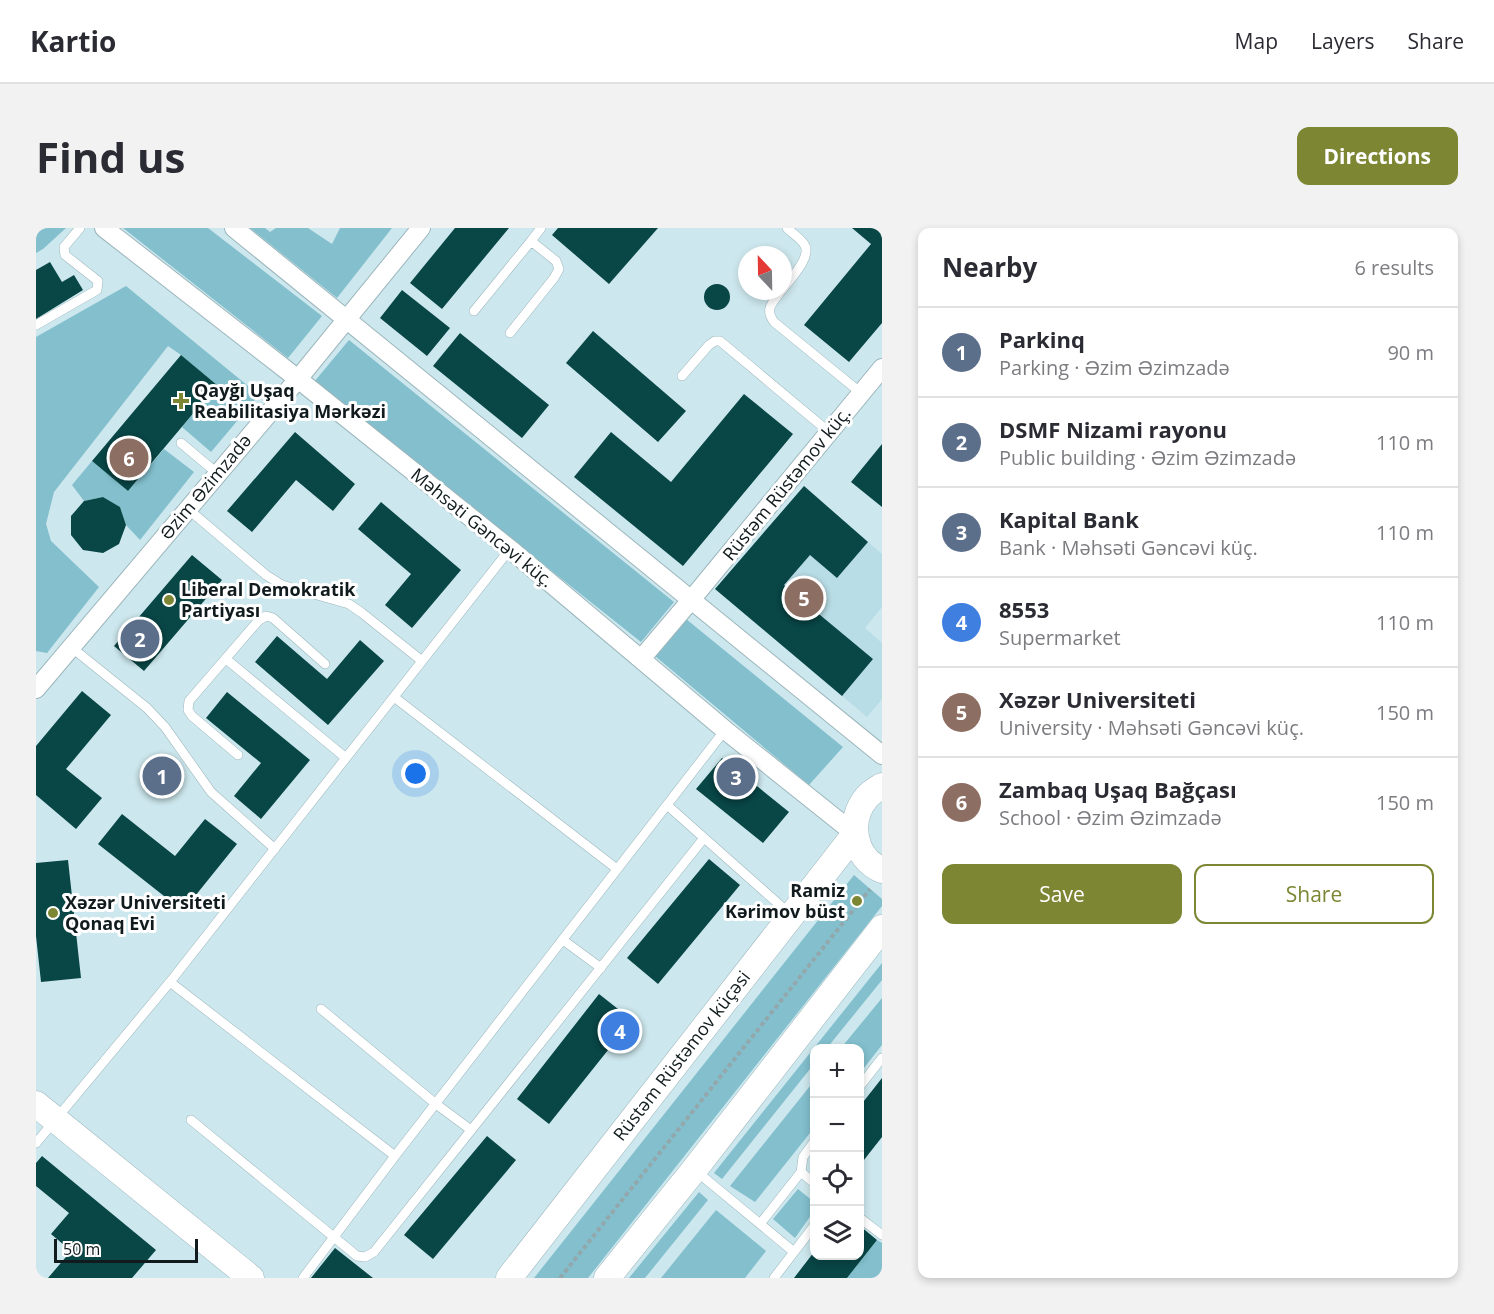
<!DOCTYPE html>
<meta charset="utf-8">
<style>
:root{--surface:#fff;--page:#f2f2f3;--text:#2b2b33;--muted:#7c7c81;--line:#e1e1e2;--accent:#7c8633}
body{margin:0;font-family:"Open Sans",sans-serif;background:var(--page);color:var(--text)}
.controls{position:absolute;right:18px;bottom:18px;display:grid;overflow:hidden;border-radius:12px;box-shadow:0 3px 9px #0003}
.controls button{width:54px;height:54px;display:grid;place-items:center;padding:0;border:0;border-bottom:2px solid var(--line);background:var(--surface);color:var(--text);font:30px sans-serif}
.compass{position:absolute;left:702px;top:18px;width:54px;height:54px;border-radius:50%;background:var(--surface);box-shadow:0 3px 9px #0003;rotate:338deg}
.scale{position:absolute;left:18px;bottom:15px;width:144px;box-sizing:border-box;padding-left:6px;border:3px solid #111b1d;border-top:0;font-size:16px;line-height:21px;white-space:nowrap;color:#111b1d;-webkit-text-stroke:4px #fff;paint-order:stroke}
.you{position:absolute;left:380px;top:546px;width:21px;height:21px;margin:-15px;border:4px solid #fff;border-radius:50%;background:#1a73e8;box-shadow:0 0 0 9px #1a73e833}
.badge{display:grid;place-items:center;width:39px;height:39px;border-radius:50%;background:var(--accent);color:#fff;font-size:20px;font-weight:700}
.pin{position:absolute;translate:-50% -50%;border:3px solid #fff;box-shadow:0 2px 6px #0006}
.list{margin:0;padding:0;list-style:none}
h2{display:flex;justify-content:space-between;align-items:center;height:78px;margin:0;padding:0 24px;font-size:26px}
h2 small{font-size:20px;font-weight:400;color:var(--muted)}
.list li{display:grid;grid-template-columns:39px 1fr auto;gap:18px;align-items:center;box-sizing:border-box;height:90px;padding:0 24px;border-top:2px solid var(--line)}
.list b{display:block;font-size:22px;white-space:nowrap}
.list p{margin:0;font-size:20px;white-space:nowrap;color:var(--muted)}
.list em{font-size:20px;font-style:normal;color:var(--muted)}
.actions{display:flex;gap:12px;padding:18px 24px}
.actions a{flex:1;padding:14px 0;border:2px solid var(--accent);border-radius:12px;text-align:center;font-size:21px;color:var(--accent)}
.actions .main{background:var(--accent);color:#fff}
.icon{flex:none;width:33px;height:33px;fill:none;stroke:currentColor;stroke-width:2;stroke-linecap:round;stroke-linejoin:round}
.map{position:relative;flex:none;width:846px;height:1050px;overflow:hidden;border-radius:12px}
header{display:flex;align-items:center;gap:36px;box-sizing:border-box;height:84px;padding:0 30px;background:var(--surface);border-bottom:2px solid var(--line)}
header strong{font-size:28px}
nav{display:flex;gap:33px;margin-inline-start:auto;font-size:21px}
.intro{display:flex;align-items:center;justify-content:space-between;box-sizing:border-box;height:144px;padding:0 36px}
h1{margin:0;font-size:42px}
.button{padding:15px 27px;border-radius:12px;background:var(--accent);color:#fff;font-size:21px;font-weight:700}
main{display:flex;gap:36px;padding:0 36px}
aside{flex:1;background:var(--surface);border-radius:12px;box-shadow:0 3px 9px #0003}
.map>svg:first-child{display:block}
</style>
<header>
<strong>Kartio</strong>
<nav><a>Map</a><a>Layers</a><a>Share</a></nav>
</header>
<div class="intro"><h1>Find us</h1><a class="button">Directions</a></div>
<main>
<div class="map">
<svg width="846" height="1050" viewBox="0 0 846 1050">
<rect width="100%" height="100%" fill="#cce7ed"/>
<path fill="#b9dde6" d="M768,258L846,326V379L829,400L846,415V471L831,489L679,361Z"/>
<path fill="#83bfcd" d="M0,0H30L7,21L0,25Z
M87,0H172L286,88L252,130Z
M214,0H229L234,4L240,0H272L296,16L304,0H356L301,70Z
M90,58L223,167L175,224L146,199L181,157L145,127L132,118L18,264L10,296L15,313L63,359L11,425L0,423V109Z
M313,112L638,374L605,414L278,154Z
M128,221L158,244L104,312L90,297L84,279L67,269L48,273L36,257L56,233L92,263Z
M650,391L807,519L773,557L619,428Z
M818,647L846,671V678L552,1050H498Z
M846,735V752L791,820H778V836L686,951L678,945Z
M846,770V817L824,845V820H805Z
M778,853V900L719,974L694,958Z
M762,961L778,974V983L759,1010L737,991Z
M663,964L672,972L609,1050H593Z
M680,982L730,1023L709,1050H625Z
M841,1012L846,1015V1050H811Z"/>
<path fill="#094646" d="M419,0H473L406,81L374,55Z
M522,0H622L573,56L516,7Z
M816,0H846V95L813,134L768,97L835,16Z
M14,34L26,54L38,47L47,62L0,91V42Z
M668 69a13 13 0 1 1 26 0a13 13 0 1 1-26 0Z
M366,62L414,100L391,128L344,90Z
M557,103L650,183L622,214L530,135Z
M424,105L513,177L486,210L397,138Z
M145,127L181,157L92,263L56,233Z
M708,166L757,206L647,338L538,249L575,204L635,254Z
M259,204L319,256L297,283L260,252L216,304L191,283Z
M846,216V279L815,254Z
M768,258L832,314L801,350L774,327L748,357L837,431L806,468L679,361Z
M67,269L84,279L90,297L83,316L67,325L47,322L35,307V288L48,273Z
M345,274L425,342L376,400L349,377L375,346L322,301Z
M156,327L186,352L108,443L78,418Z
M241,408L291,451L324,412L348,433L292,497L219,434Z
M46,463L75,487L30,541L66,570L40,601L0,567V518Z
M191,464L274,532L225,591L198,568L225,535L170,490Z
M686,530L753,584L727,615L660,561Z
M86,586L139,628L169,591L201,616L147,683L62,616Z
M673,631L704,657L622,756L591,730Z
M32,632L45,750L5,754L0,708V635Z
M563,766L596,792L513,896L481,871Z
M846,850V909L824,937V878Z
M451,908L480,932L397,1031L368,1007Z
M6,928L120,1022L96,1050H12L35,1023L15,1006L33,985L0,958V935Z
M824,998L841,1012L811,1050H758L778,1024V1028H824Z
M299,1020L337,1050H275Z"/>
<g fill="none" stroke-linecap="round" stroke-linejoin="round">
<defs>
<path id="lane" d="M747,61C754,51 777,28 768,16C764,10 756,5 751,0
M745,63C737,75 728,80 738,94L825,165
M438,83L495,13
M0,97L61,62L62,53L29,27L28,19L44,0
M474,105L518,50L523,41L520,33L495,13L505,0
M646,148L673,117L679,113H684L793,204
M145,215L182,246
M152,281L230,347L246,357L313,376L326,385L386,433
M35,419L111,480L129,499L175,564L239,621
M190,431L310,530
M358,469L581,641
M202,527L156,488L152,482L153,473L223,392L230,388L237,390L289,436
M631,577L754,686
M527,712L565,740
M134,754L359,928
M285,781L400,876L435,902
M824,858L846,830
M155,892L321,1028L329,1029L338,1024L668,610
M778,914L767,929L765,944L778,955
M0,915L134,754L474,321
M660,943L758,1024
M824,990L846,1007
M724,996L765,944
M267,1050L359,928L689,502
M738,1050L778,998"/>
<path id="street" d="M68,0L262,151L474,321L689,502L819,606
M198,0L846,527
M605,431L655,372L846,140
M0,461L262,151L385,0"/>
<path id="secondary" d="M846,558C841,561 835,564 831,569C811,592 817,630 846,642
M0,876L215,1050
M473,1050L819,606
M571,1050L658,942L846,700"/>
</defs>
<use href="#lane" stroke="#9cb6bc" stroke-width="10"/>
<use href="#street" stroke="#9cb6bc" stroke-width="20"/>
<use href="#secondary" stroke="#9cb6bc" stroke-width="27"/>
<path stroke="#92a8ad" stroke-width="4" stroke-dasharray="4.5 3" stroke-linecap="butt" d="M524,1050L834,661"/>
<use href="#lane" stroke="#fff" stroke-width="9"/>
<use href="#street" stroke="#fff" stroke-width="18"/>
<use href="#secondary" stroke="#fff" stroke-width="26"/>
</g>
<g fill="#7c8633" stroke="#fff" stroke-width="2">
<path d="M142 164h6v6h6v6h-6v6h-6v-6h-6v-6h6z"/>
<circle cx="133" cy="372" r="6"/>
<circle cx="821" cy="673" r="6"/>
<circle cx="17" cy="685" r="6"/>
</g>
<g text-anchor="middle" stroke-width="6" stroke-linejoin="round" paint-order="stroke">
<g font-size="18" font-weight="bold" fill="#111b1d" stroke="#fff" text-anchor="start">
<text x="158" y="169">Qayğı Uşaq<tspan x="158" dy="21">Reabilitasiya Mərkəzi</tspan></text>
<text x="145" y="368">Liberal Demokratik<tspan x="145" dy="21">Partiyası</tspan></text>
<text x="809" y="669" text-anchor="end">Ramiz<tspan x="809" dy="21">Kərimov büst</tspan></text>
<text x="29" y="681">Xəzər Universiteti<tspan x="29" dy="21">Qonaq Evi</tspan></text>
</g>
<g font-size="18" fill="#111b1d" stroke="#fff">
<text transform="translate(751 256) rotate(-51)" y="6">Rüstəm Rüstəmov küç.</text>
<text transform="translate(170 259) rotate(-50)" y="6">Əzim Əzimzadə</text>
<text transform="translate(446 300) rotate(39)" y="6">Məhsəti Gəncəvi küç.</text>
<text transform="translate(646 828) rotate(-52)" y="6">Rüstəm Rüstəmov küçəsi</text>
</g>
</g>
</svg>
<div class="controls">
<button>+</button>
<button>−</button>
<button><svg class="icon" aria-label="locate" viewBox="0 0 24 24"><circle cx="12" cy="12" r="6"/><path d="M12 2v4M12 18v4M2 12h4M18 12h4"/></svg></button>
<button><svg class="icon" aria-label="layers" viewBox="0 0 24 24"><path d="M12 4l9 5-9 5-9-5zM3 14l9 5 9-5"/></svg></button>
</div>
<svg class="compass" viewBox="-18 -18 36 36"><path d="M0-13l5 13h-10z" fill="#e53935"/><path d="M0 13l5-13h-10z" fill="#7c7c81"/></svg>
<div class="scale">50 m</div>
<div class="you"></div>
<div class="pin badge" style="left:126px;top:548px;background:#5c6f8a">1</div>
<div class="pin badge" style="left:104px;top:411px;background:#5c6f8a">2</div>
<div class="pin badge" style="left:700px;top:549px;background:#5c6f8a">3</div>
<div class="pin badge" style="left:584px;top:803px;background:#3f7fe0">4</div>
<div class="pin badge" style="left:768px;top:370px;background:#8d6e63">5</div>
<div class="pin badge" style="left:93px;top:230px;background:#8d6e63">6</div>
</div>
<aside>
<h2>Nearby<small>6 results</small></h2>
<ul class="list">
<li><span class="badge" style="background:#5c6f8a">1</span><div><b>Parkinq</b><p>Parking · Əzim Əzimzadə</p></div><em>90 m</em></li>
<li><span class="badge" style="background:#5c6f8a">2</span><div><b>DSMF Nizami rayonu</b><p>Public building · Əzim Əzimzadə</p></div><em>110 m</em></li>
<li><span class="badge" style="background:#5c6f8a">3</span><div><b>Kapital Bank</b><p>Bank · Məhsəti Gəncəvi küç.</p></div><em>110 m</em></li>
<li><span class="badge" style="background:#3f7fe0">4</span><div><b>8553</b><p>Supermarket</p></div><em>110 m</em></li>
<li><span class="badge" style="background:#8d6e63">5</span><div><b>Xəzər Universiteti</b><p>University · Məhsəti Gəncəvi küç.</p></div><em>150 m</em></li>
<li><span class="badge" style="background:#8d6e63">6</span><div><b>Zambaq Uşaq Bağçası</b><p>School · Əzim Əzimzadə</p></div><em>150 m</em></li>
</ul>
<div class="actions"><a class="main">Save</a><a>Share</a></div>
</aside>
</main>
